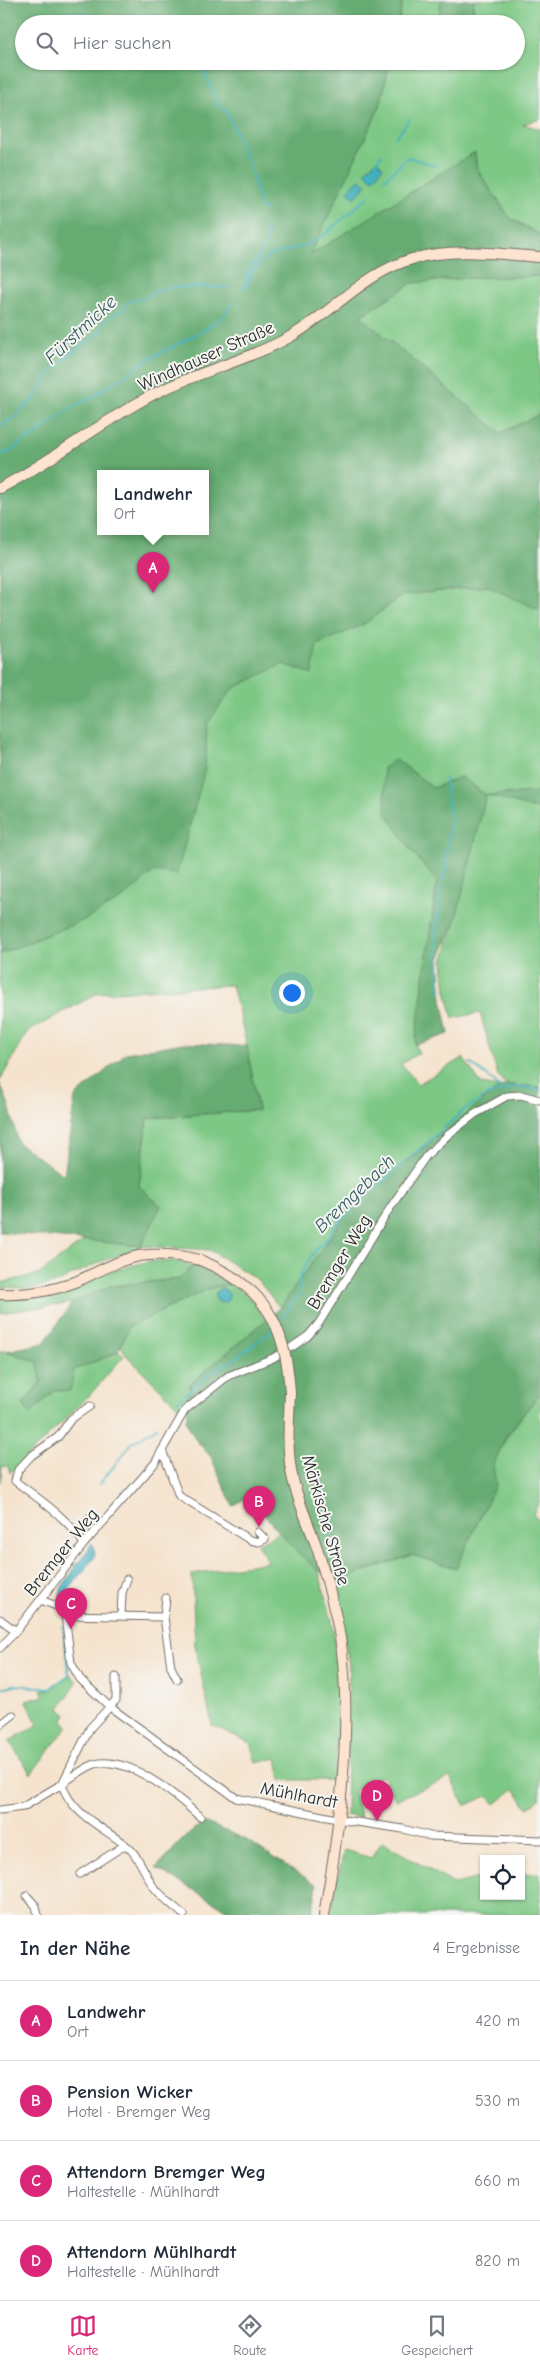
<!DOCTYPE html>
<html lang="de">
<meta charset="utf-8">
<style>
:root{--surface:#fff;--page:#f2f2f3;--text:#1f2937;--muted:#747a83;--line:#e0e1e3;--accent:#db2777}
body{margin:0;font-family:"Comic Neue",sans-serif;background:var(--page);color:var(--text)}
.controls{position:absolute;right:15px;bottom:15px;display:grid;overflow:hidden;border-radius:0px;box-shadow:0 1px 4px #0004}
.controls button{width:45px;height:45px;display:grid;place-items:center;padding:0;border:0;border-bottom:1px solid var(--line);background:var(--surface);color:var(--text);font:25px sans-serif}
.you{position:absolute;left:291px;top:992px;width:18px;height:18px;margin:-12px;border:4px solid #fff;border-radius:50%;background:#1a73e8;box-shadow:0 0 0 8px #1a73e833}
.badge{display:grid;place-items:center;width:32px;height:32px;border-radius:50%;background:var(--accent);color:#fff;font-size:16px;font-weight:700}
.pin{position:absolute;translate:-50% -41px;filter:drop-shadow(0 1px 2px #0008)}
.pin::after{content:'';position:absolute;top:26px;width:18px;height:15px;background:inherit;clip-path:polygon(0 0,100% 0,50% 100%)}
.popup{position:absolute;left:97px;top:470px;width:112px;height:65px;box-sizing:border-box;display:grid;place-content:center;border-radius:0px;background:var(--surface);filter:drop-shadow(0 1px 4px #0005);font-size:16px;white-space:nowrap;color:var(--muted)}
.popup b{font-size:19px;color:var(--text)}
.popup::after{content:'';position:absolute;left:50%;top:100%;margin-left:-10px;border:10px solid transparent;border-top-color:var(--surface)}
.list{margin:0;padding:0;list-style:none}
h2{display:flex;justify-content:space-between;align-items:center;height:65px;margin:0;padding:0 20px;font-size:21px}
h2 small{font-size:16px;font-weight:400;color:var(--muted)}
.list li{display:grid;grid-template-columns:32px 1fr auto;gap:15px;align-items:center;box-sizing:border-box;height:80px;padding:0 20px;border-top:1px solid var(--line)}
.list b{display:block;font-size:19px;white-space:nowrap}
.list p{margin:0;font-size:16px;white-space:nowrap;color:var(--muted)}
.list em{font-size:16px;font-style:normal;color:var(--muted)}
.icon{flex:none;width:28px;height:28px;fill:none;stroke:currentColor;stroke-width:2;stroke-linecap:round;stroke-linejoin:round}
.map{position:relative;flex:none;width:540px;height:1915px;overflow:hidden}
.search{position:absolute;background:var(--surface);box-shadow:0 1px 4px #0004;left:15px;right:15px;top:15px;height:55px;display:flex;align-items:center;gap:12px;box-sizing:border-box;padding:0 18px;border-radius:28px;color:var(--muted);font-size:19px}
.sheet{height:385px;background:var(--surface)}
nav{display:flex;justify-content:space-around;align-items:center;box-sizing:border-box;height:70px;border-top:1px solid var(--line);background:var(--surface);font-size:14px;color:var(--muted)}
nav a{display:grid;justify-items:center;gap:2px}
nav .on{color:var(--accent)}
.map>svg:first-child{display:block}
</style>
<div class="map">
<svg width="540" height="1915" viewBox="0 0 540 1915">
<rect width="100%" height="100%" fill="#f6f6f2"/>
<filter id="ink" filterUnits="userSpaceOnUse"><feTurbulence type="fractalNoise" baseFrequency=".02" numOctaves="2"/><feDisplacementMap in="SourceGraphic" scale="10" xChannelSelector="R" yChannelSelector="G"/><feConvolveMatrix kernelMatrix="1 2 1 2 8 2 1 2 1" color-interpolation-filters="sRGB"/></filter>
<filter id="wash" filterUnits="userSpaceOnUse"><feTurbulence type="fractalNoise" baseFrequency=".0096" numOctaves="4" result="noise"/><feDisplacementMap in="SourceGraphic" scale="20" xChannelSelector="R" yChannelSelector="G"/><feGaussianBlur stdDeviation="1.12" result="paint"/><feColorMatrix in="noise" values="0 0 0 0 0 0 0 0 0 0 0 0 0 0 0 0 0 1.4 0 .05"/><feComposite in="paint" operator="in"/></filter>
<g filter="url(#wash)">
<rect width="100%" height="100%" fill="#f5e3ce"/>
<path fill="#7ec885" stroke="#547a58" d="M403,0H441L438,24H398Z
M474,0H540V119L523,124L540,129V235L510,218L477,169L475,152L309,256L380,106L390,61H434V66L465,67V61H516V24H471Z
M540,276V414L501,433L360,316L412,283L466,278Z
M487,586L540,610V792L488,795L540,810V1087L507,1085L498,1077L480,1013L453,1018L446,991L443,961L455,923L486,795L461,777L433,788L396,759L410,849L437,881L415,1045L419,1053L401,1064L418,1084L463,1058L481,1084L500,1087L353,1205L280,1308L258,1280L210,1250L141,1246L135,1250L103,1261L53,1284L32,1289L0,1287V1283L39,1274L85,1240L141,1246L139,1186L148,1118L258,1110L247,1046L232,985L98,993L27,1032L0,1081V954L86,919L123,898L154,871L205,769L207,723L232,689L316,645L364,624L403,595Z
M149,1261H173L194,1265L179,1279L110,1286L72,1303L0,1313V1298H33L51,1295L105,1273Z
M232,1284L251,1299L266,1320L190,1384L188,1403L178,1407L126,1355L121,1345L128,1327L210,1288Z
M0,1351H6L38,1362L41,1381L24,1404L74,1370L118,1352L124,1356L88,1397L10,1473L8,1466L2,1467L0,1482Z
M540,1393V1501L533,1514L540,1521V1799L528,1808L514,1789L495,1804L487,1796L465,1806L450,1777L396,1800L382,1776L353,1791L361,1818L346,1815L349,1665L335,1580L342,1579L412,1555L456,1568L496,1484L492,1465L507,1436Z
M280,1532L319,1572L332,1621L339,1668V1724L334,1780H281L277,1758L256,1763L250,1743L212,1725L195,1646L192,1574L268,1562L257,1544Z
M71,1674L77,1682L60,1708L66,1715L63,1720L68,1726L31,1774L9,1741L38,1725L26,1701L44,1696L41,1690L50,1689Z
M382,1842L454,1884L484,1877V1896H521V1874L540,1873V1915H330L344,1850L371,1858Z
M259,1906L273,1915H236Z"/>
<path fill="#66ac72" stroke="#486c4e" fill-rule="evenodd" d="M0,0H403L398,24H24V61H390L380,106L310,255L475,152L477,169L510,218L540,235V276L466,278L412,283L360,316L501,433L540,414V610L487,586L403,595L364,624L317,645L312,674L283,664L232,689L207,724L205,769L177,874L154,871L123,898L86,919L0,954ZM100,474H206V532H100Z
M441,0H474L471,24H438Z
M434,61H465L464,67L434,66Z
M396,759L433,788L461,777L486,795L540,792V810L486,795L455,923L439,959L442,999L449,1034L415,1045L437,881L410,849L386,813L383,768Z
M183,1043L247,1046L258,1110L148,1118L139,1186L161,1206L141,1246L0,1232V1084L9,1105L18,1143L64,1175L75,1097L126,1053Z
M507,1085L540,1087V1393L507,1435L493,1465L496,1484L456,1568L412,1555L342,1579C315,1582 267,1517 249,1496L233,1506L211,1457L196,1440L186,1422L190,1384L280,1308L353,1205L500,1087Z
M194,1265L233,1284L210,1288L129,1327L118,1352L74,1370L70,1391L55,1390L30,1415L23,1404L41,1381L38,1362L6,1351L44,1343L72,1303L110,1286L179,1279Z
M204,1822L245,1839L317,1885L312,1915H273L258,1906L236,1915L156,1868L183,1839Z"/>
<path fill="#42b1bd" stroke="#366e74" d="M377,160L383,167L374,179L370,178L365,171Z
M359,179L367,184L355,198L348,191Z
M215 1296a7 7 0 1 1 14 0a7 7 0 1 1-14 0Z
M92,1543L95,1552L94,1558L64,1596L60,1598C58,1583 74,1577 75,1564L80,1562Z"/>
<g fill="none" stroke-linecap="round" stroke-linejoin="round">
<path stroke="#42b1bd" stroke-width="2" d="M39,18C53,11 82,11 97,18L106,17L119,24
M167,23L171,24
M149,24L153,23
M197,61L209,81L217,104L227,113L234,129L250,167L261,208L265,210
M395,138L410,119
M376,161L382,154
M385,179L408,157L436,166
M246,286C241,263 276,253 265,226
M243,287H246L253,271L268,256L307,245L324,235L368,197
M0,425L13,419L33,400L53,370L76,349L100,333L105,321L122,310L129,301L143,299L157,291L176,287H228
M0,454L9,452L24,441L37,434L73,407L93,397L150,358L197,334L222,318L233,302
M443,880L447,864L445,858L451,823L445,778
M440,888L436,941L441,994
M470,1063L490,1078L501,1089
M278,1323L299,1294V1280L305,1266L317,1248L326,1241L334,1227L354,1207L464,1110L486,1096L518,1086L540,1090
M178,1401L206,1376L233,1360L274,1329
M99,1485L132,1443L157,1427
M83,1516L86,1538
M0,1689L13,1685L50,1688L69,1675L63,1626"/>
</g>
</g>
<g filter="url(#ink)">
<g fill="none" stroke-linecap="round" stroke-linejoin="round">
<defs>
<path id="street" d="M162,1450L179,1496L250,1540L259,1542L265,1539L258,1532
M84,1544C68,1518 39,1499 15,1481L18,1470L31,1456L58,1437L71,1419L90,1406
M41,1600L59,1607L65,1615L71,1663L80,1679L110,1707L236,1798L337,1819L403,1829L430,1836L540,1840
M65,1615L164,1617L171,1667L177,1679
M121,1616L122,1593L127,1579
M164,1617L166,1598
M0,1619L16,1631
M0,1648L16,1631L84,1544L155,1463L185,1410L228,1376L273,1358L292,1347L308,1336L319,1323L390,1208L426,1156L449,1134L475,1114L507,1096L521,1095L540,1100
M0,1725L13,1715
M0,1810L23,1807L62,1784L90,1728L116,1700V1677
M80,1874L125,1845
M27,1896L36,1906L38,1915
M184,1915C173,1906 162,1897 153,1886C145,1874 139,1856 128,1847C105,1828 71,1815 62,1784C72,1777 84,1768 95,1764C129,1755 177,1796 200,1817"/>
<path id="secondary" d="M0,488C53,461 99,423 152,395C196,372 244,362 288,338C331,314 364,273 412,259C454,247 497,254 540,257
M0,1294C29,1295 56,1291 82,1279C101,1270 119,1260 139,1256C161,1253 179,1255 200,1260
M290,1393C289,1422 286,1451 293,1480C299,1504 310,1527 318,1551C325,1573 331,1595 336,1617C356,1703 340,1829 324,1915"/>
</defs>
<use href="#street" stroke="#726b64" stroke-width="9"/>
<use href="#secondary" stroke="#726b64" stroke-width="12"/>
<use href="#street" stroke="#fff" stroke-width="7"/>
<use href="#secondary" stroke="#fde4d1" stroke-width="10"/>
<defs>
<path id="secondary-bridge" d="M200,1260C265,1287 286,1324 290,1393"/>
</defs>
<use href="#secondary-bridge" stroke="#726b64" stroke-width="12" stroke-linecap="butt"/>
<use href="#secondary-bridge" stroke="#fde4d1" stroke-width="10"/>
</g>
</g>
<g text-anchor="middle" stroke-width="4" stroke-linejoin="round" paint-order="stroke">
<g font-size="18" fill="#2b2b2b" stroke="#f6f6f2">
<text transform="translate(206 356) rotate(-24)" y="6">Windhauser Straße</text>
<text transform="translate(339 1262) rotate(-59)" y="6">Bremger Weg</text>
<text transform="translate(326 1520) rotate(74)" y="6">Märkische Straße</text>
<text transform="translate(61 1552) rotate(-51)" y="6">Bremger Weg</text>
<text transform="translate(299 1795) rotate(11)" y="6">Mühlhardt</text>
</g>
<g font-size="19" font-style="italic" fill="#335a5e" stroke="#f6f6f2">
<text transform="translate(80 329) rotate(-43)" y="7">Fürstmicke</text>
<text transform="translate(354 1193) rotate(-44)" y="7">Bremgebach</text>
</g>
</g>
</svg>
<div class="controls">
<button><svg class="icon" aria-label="locate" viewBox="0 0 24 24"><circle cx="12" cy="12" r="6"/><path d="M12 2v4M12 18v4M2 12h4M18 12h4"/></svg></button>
</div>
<div class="you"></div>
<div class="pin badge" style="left:153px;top:593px">A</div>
<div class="popup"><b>Landwehr</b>Ort</div>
<div class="pin badge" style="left:259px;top:1527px">B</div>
<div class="pin badge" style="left:71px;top:1629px">C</div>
<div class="pin badge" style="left:377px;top:1821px">D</div>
<div class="search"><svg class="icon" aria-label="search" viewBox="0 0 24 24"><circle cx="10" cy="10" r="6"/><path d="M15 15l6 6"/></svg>Hier suchen</div>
</div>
<section class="sheet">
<h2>In der Nähe<small>4 Ergebnisse</small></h2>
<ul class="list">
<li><span class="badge">A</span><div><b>Landwehr</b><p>Ort</p></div><em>420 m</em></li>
<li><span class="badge">B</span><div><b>Pension Wicker</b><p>Hotel · Bremger Weg</p></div><em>530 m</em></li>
<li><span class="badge">C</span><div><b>Attendorn Bremger Weg</b><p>Haltestelle · Mühlhardt</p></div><em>660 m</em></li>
<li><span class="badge">D</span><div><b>Attendorn Mühlhardt</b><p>Haltestelle · Mühlhardt</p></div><em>820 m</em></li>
</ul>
</section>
<nav>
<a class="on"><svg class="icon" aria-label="map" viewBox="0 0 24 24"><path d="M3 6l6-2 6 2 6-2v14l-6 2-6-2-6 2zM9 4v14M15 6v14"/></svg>Karte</a>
<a><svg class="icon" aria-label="directions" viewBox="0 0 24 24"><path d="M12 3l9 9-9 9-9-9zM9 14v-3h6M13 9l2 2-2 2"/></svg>Route</a>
<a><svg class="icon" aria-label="saved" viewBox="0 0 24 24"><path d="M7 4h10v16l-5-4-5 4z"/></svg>Gespeichert</a>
</nav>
